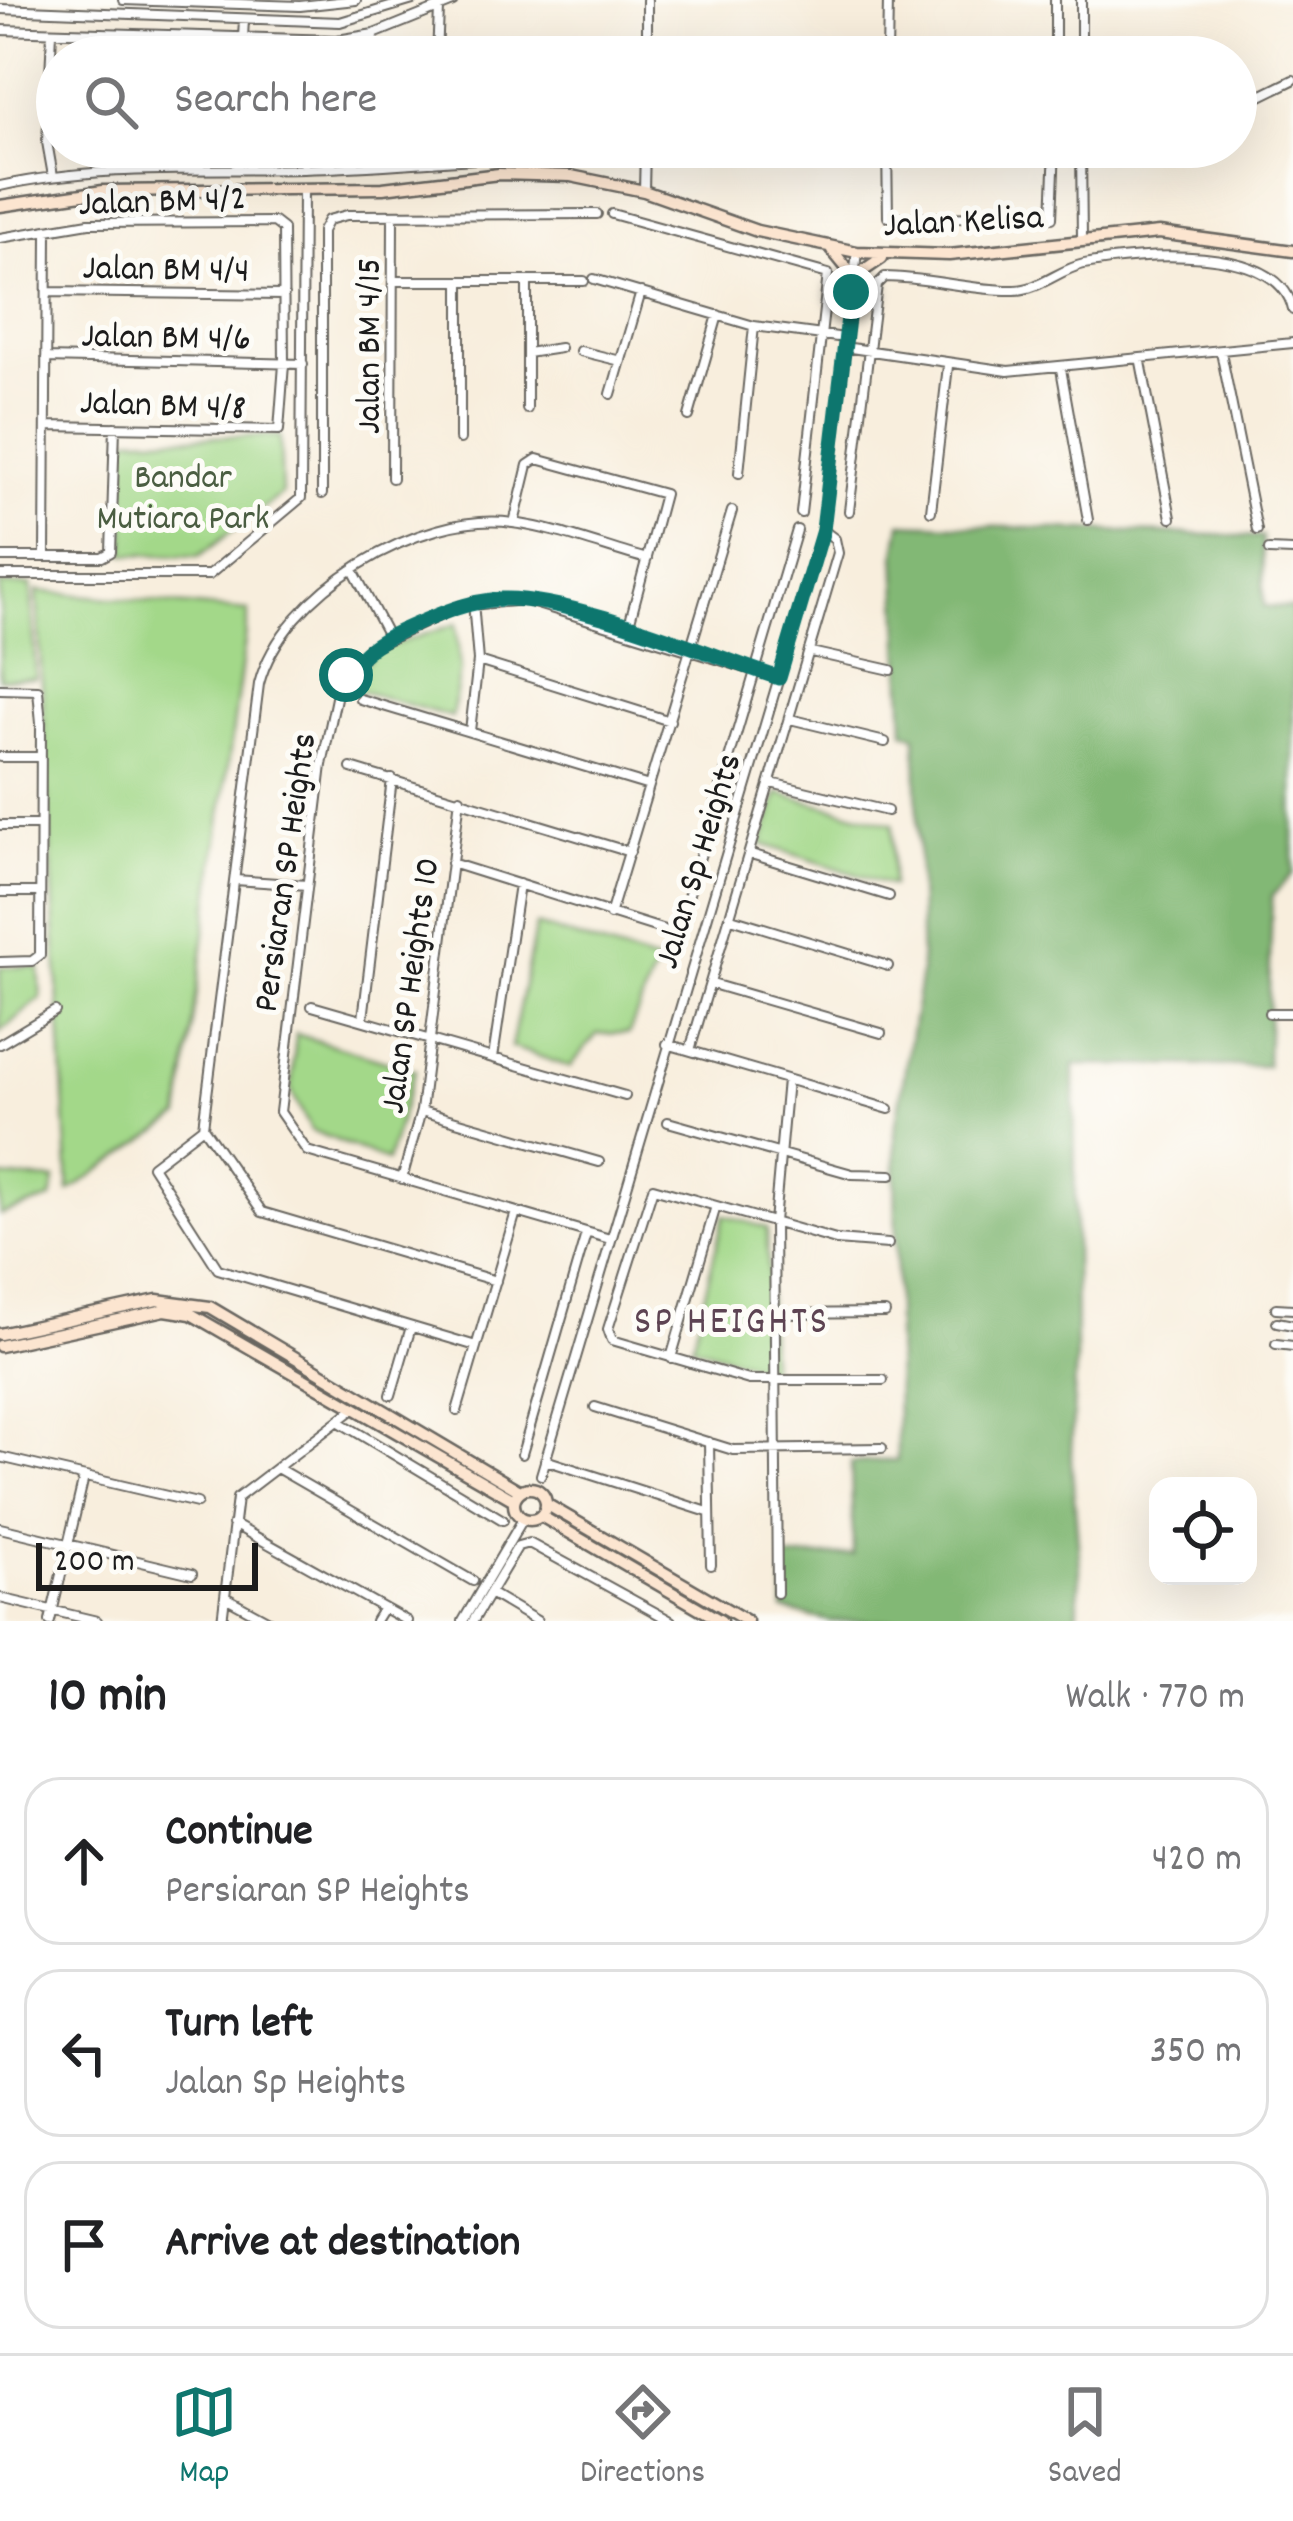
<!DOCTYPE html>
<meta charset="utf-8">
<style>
:root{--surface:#fff;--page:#f6f6f6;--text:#202124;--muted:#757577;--line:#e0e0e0;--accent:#0f766e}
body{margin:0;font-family:Dekko,sans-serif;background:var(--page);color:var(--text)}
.controls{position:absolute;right:36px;bottom:36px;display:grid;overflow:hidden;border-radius:24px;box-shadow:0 12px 48px #0002}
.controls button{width:108px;height:108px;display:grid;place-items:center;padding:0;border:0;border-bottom:3px solid var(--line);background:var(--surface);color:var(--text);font:60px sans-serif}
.scale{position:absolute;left:36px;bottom:30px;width:222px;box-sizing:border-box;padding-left:12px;border:6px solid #1c1c1c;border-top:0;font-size:33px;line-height:42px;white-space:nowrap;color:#1c1c1c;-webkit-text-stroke:9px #fdfcf7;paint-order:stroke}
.stop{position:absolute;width:36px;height:36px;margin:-27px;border:9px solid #0f766e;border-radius:50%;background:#fff}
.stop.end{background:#0f766e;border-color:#fff;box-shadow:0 3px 12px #0008}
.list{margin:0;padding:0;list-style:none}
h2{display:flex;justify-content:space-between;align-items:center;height:156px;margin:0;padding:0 48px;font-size:51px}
h2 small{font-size:39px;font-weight:400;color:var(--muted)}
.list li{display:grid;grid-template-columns:78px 1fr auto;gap:36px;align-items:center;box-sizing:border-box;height:168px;margin:0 24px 24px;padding:0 24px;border:3px solid var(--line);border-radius:36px}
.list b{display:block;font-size:45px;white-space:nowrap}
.list p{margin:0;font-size:39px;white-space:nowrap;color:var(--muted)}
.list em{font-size:39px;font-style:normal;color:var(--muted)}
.icon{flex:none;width:66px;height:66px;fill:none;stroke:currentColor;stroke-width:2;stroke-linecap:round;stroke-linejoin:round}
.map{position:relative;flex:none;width:1293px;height:1621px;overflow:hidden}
.search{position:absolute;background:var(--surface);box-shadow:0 12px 48px #0002;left:36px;right:36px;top:36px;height:132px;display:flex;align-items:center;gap:30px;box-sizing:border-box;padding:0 42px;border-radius:66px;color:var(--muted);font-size:45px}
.sheet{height:732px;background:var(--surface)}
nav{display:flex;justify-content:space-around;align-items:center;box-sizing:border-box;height:168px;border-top:3px solid var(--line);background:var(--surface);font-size:33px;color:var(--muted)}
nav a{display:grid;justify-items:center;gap:6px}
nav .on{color:var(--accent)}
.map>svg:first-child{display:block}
</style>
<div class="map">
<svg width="1293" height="1621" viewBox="0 0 1293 1621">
<rect width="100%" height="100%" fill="#fdfcf7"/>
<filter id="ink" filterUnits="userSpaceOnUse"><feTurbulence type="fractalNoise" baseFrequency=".00833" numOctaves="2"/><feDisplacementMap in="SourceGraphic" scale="24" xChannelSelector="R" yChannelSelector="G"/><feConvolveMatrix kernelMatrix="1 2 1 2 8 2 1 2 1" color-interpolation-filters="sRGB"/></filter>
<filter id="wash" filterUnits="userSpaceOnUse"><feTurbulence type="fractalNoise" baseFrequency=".004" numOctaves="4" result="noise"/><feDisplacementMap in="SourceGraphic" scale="48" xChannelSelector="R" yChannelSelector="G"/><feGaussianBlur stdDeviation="2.7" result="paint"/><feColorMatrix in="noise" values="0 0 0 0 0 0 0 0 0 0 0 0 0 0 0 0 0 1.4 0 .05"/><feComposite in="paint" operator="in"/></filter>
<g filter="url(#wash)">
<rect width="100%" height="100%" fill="#f8eedd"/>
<path fill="#a3d889" stroke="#607a52" stroke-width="3" d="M280,436L282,494L199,556L125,554V438Z
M0,585H31L36,678L0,679Z
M37,591L249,611L180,1117L69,1191Z
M456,624L460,670L452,717L346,687L377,650Z
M778,793L893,824L892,886L762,844Z
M536,925L657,963L629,1033L597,1034L570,1067L511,1047Z
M0,967H39L41,998L0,1032Z
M296,1034L415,1070L387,1161L311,1130L291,1090Z
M0,1177L55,1180L51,1199L0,1215Z
M724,1215L767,1228L770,1370L692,1345Z"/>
<path fill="#82b875" stroke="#4f6a48" stroke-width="3" d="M901,523L1262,537L1264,606L1293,608V873L1272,896L1267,1066L1074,1065L1076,1358L1071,1457L1080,1568L1077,1621H831L784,1610V1558L853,1555L851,1463L897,1460L895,1129L921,973L916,736L904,731L896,553Z"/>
</g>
<g filter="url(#ink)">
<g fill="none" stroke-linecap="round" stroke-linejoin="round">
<defs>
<path id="street" d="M123,0L300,6L356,0
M1055,0V57
M1081,0V57
M0,9L340,22L413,0
M0,30L337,40L374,34L453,2
M52,32L47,142L53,176
M115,57L116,35
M177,57V36
M242,57L244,19
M308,57V40
M373,57L374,34
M437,57L439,9
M647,57V0
M887,57L888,0
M1236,108L1293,80
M887,147L888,217L1052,218L1055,147
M887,148L1081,150
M1081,148L1082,239
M433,162L434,147
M172,168L173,147
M111,169L112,147
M238,169L239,147
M304,169V147
M0,186C101,164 201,171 303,169C406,166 505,153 608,156L616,147
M644,191L645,147
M612,214L828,274L801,513
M0,238L89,223L274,222L283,229L284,364L279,430L46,426
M594,279L754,326L845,338
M393,281H584
M460,281V439
M527,281V409
M47,292L284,295
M844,347L1008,371L1293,343
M580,351L621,361
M1221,352L1257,530
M527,353L560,348
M46,358L303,364
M1141,362L1171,518
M1061,369L1088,520
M611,394L641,292
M689,416L718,315
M739,473L754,326
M392,478L393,215
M322,494V231L328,220L347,215L597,214
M849,511L877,285L885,277C928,277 971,291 1015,290C1039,290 1060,269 1084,264C1137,254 1279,242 1293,310
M931,511L948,366
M514,523L528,465L537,459L664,494L628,628
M1269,550L1293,551
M0,557H102L111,552L115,427
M45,557L47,232
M353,570L388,636
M0,575H209L301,498L303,190
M811,652L891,670
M478,661L670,721
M0,689L38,690L41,723L40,955L32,961L0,962
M360,699L649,786
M790,719L885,742
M470,731L478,661L473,602
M0,757H40
M351,768L630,852
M771,783L887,811
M0,825H40
M751,854L889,896
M451,863L677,934L797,530
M235,880L307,885
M0,892H40
M610,915L732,511
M731,918L888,966
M712,984L881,1033
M312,1006L625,1096
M1269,1013H1293
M363,1019L392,779
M0,1044L55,1011
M667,1044L889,1109
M690,1050L838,553L835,539L823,530
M493,1058L519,884
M421,1111L599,1162
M668,1122L852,1174L891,1175
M203,1127L152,1166L218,1269L476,1346
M402,1179L421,1111L460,798
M610,1239L307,1151L280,1112L322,765L337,693L368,649L460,606L524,600L779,678
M496,1281L262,1212L203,1127L259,684C283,592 420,510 513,523C558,529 603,547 647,559
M1276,1308L1293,1309
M776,1314L885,1313
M1277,1322L1293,1325
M1276,1344L1293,1346
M671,1358L716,1206
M883,1380H749L612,1340L608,1329L653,1188L836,1240L888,1244
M391,1395L411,1327
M595,1407L733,1450L882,1448
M457,1411L516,1212
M338,1421L503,1520
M709,1442L711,1565
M522,1454L586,1234
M0,1457L197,1503
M545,1460L708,1512
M277,1468L473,1581
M541,1475L823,530L857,252
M233,1524L407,1621
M0,1528L192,1574
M490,1593L537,1621
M777,1593L774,1222L787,1080
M225,1597L269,1621
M0,1598L97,1621
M50,1621L84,1477
M222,1621L237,1498L355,1408
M375,1621L383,1608
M463,1621L523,1519
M473,1621L518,1546L529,1543L671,1621"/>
<path id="secondary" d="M0,206L103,191L383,188L499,174L571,176L644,191L757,231L857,252L949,255L1159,233L1293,251
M832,250L854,277L882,258
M0,1334L157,1300L210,1307L520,1491
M0,1346L165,1310L191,1314L514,1500
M514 1504a16 16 0 1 1 32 0a16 16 0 1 1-32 0Z
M546,1504L747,1621
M541,1516L721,1621"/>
</defs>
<use href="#street" stroke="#696660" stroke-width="12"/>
<use href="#secondary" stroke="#696660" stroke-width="15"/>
<use href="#street" stroke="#fff" stroke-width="8"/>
<use href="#secondary" stroke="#fce5d0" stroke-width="10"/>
</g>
</g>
<g fill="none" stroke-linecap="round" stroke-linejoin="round" filter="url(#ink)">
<path stroke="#0f766e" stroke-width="15" d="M346,675C363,649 384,638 412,626C441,613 469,601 501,599C571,596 709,655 779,678L823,530L851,292"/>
</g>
<g text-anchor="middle" stroke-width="10" stroke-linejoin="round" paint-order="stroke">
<g font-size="36" fill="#1c1c1c" stroke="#fdfcf7">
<text transform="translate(162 198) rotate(-2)" y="13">Jalan BM 4/2</text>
<text transform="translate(963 218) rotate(-3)" y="13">Jalan Kelisa</text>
<text transform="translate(166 266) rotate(1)" y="13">Jalan BM 4/4</text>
<text transform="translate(166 334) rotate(1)" y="13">Jalan BM 4/6</text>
<text transform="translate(366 346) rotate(-90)" y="13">Jalan BM 4/15</text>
<text transform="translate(163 402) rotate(2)" y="13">Jalan BM 4/8</text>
<text transform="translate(695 860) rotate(-73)" y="13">Jalan Sp Heights</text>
<text transform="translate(282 872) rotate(-82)" y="13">Persiaran SP Heights</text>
<text transform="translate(407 985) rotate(-82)" y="13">Jalan SP Heights 10</text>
</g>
<g font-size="36" fill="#4b5e42" stroke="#fdfcf7">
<text x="183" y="487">Bandar<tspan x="183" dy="41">Mutiara Park</tspan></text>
</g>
<g font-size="39" letter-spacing="3" fill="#5d4453" stroke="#fdfcf7">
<text x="732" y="1332">SP HEIGHTS</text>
</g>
</g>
</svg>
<div class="controls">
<button><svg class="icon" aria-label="locate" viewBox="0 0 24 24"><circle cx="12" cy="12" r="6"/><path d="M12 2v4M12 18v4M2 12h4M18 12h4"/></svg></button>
</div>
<div class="scale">200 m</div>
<div class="stop" style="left:346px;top:675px"></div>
<div class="stop end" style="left:851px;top:292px"></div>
<div class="search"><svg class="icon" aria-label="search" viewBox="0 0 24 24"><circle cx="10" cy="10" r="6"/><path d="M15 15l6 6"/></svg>Search here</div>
</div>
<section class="sheet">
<h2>10 min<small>Walk · 770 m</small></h2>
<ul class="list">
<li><svg class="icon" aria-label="ahead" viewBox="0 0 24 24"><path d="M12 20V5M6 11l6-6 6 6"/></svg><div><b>Continue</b><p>Persiaran SP Heights</p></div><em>420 m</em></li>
<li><svg class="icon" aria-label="left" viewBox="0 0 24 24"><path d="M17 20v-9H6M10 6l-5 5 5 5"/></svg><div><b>Turn left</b><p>Jalan Sp Heights</p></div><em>350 m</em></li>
<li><svg class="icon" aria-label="arrive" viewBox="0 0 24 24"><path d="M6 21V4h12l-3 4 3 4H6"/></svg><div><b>Arrive at destination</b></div></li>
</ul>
</section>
<nav>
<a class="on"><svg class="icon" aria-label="map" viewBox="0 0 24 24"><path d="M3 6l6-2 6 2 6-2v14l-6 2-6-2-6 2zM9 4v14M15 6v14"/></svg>Map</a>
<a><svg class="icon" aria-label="directions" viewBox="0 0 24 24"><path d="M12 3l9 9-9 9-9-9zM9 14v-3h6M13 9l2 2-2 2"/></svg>Directions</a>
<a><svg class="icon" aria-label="saved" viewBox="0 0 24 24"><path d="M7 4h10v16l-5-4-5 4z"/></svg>Saved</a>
</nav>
